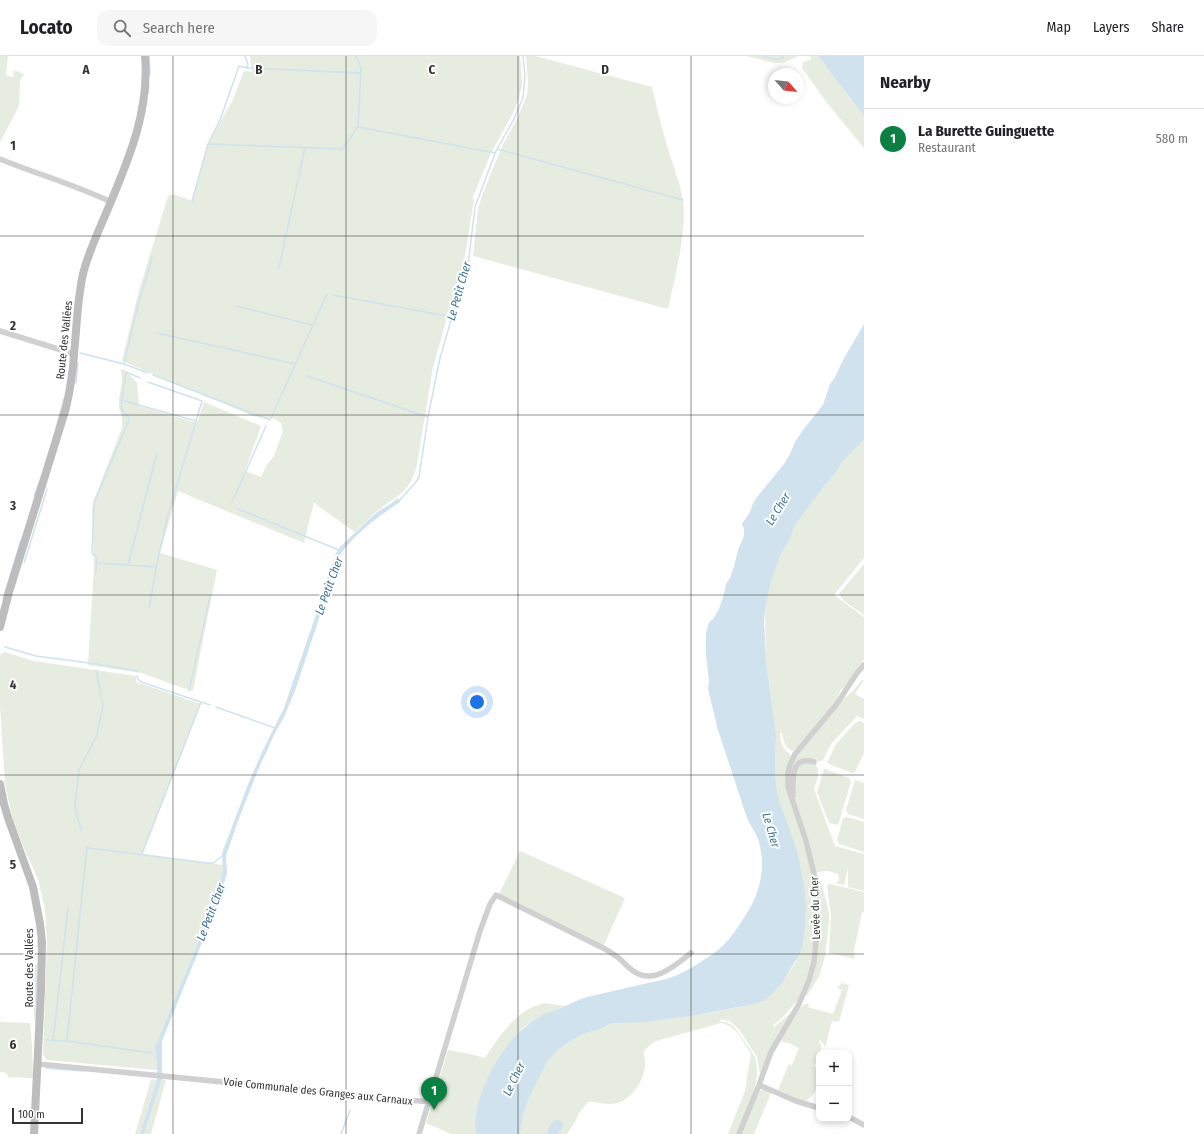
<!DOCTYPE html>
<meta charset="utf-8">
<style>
:root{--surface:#fff;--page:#f6f6f6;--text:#202124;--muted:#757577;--line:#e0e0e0;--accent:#0b8043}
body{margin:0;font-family:"Fira Sans Condensed",sans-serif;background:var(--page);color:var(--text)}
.controls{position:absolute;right:12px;bottom:12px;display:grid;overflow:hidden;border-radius:8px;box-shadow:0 2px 6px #0003}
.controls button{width:36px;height:36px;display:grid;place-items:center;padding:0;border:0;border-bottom:1px solid var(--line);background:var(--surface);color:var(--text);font:20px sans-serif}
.compass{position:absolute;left:768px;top:12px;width:36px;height:36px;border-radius:50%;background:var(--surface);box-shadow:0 2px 6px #0003;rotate:117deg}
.scale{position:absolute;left:12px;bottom:10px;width:71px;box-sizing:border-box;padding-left:4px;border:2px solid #333;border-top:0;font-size:11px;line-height:14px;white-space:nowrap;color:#333;-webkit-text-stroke:3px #fff;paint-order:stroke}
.you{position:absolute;left:477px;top:646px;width:14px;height:14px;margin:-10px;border:3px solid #fff;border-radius:50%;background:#1a73e8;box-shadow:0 0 0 6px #1a73e833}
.badge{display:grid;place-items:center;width:26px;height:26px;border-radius:50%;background:var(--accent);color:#fff;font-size:13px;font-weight:700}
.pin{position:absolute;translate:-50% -33px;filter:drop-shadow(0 1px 2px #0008)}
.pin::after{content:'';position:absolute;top:21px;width:14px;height:12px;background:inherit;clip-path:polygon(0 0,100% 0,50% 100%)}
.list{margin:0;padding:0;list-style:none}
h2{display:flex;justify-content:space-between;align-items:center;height:52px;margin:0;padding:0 16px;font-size:17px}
h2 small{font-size:13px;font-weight:400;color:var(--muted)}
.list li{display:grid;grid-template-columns:26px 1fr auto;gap:12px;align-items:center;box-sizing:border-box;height:60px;padding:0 16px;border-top:1px solid var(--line)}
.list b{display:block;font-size:15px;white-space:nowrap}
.list p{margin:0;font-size:13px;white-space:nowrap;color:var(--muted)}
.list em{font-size:13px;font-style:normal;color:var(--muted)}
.icon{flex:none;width:22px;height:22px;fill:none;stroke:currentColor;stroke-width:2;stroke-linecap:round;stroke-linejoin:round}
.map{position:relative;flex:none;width:864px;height:1078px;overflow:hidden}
header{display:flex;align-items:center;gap:24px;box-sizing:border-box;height:56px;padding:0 20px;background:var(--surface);border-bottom:1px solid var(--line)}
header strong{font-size:19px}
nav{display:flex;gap:22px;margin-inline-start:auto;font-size:14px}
.search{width:280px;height:36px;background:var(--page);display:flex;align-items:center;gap:10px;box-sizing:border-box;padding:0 14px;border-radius:12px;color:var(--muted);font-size:15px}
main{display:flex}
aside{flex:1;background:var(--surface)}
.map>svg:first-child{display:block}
</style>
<header>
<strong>Locato</strong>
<div class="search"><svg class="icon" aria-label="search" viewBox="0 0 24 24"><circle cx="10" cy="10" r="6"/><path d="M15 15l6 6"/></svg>Search here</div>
<nav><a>Map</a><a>Layers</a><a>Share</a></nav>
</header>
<main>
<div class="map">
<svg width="864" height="1078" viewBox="0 0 864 1078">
<rect width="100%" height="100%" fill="#fff"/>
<path fill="#e6ecdf" d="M0,0H8L6,19L13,21L14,14L24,18L20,25L19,50L0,86Z
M250,0H520L522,28L519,42L512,59L491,97L472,143H474L462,219L455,241L446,260V265L433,311L417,408C410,438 397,439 376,456C369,462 362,469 355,476L318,450L314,446L304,487L178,435L160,497L217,514L201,593L193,635L177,630L142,617L88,609L94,511L92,452L95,441L122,372V361L119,352V344L122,325L121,313L126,315L137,327L139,350L197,367L204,346L261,370L245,415L261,421L267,409L274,400L283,375L281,367L275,363L253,360L122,305L138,238L168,140L173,138L192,145L208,88L211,81L232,46L244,15L252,16Z
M526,0H535L652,31C657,52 662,73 668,93C673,110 680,126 683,144C687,176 675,221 668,253L473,200L478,153L483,137L504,86L517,63L527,39L528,27Z
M746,0H799L783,7H774Z
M810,0H818L864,60V92L828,48L802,12L803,6L811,4Z
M864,384V502L834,539L864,561V603L861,609L847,628L840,635L836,645L796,693L792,695C785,691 783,684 782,677H780L781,687L785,694L792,700L788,709L799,768L811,814L814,833L815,880L810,914L798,944L781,963L773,969L774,971L792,956L760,1018L757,1001L739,973L730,965L720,963L721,966C730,965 735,972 740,979C745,986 752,994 755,1002C763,1025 745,1057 737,1078H728L745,1035L751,997C742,985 737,970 721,967L656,985L651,988L644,995C644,1001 646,1005 645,1011C643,1027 630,1046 612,1048C604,1049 596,1045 588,1046L579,1057L575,1066L567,1078H558L564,1070L547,1075L546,1078H520L523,1060L529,1042L547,1006L558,994L570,985L585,977L599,974L612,967L691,960L749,949L783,926L796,906L780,747L777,734L775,717L776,678L766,605L765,552L769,530L781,498L789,485L794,471L824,430L836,416L842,406Z
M864,508V559L844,545L839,538Z
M4,596L34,605L136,620V626L201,648L142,798L223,809V819L195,894L155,991L158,1004L157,1014L47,1004L43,999L47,886L45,853L38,823L26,797L12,762L5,727L0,650V599Z
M862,624H864L855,638L864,643V663L857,660L831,688L823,704C816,708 808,699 801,704C797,706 794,711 791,714L793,706L798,698L841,645L854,634Z
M860,665L864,667V697L855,716L852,717L827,707L836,688L855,667Z
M804,706L813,707L816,709L818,713V720L814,733L835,790L864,798V835L848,831V812L844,829L836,827L839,824L838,818L829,815L816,816L794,743V720L799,709Z
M824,713H825L849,722L851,726L838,769L829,767L817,736Z
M855,724L864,727V763L848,758L846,754Z
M847,761L864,766V796L839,788L837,784L843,762Z
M520,795L625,842L603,891L499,838Z
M819,826L821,827L825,840L829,858V866L825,900L819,921L806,941V938L811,926L817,829Z
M830,828L864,836V857L862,856L854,895L855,903L829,897L831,860L827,830Z
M38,907L36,969L35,968C34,949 29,928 34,910Z
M842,927L849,929L839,966L832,965L825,992L823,987L820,984L819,986L821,989L822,997H819V1008L816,1007L814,1010L819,1012C819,1017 820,1021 819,1025C818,1033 811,1043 804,1046L778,1034L789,1008L792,1009L799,992L787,986L786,987L780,984L799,953L805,948H809L808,951L833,958L842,934L837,932Z
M544,947L566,950C550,957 538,960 523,972C517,978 513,985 508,991C492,1013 482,1030 478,1057C477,1064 475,1071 476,1078H451L426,1067L448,994L470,998L485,1002C497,984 510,963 529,953C534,950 539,949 544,947Z
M0,964L1,966L30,967L32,989L33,1022L8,1021V1019L6,1018V1017L0,1016Z
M151,1023L157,1024L140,1078H135L148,1034Z
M161,1023L166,1024L151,1078H144Z
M761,1034H764L771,1037L754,1078H741L759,1036Z"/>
<path fill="#cfe2ee" d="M818,0H864V60Z
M864,268V384L842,406L836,416L824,430L794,471L789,485L781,498L771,525L766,547L764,564L766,605L776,678L775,717L777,734L780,747L797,795L804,830L806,849L805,871L803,887L800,897L783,926L770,940L763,945L749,949L691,960L645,966L612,967L599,974L585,977L570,985L558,994L547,1006L529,1042L523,1060L520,1078H476C473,1058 481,1035 490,1017C502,994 520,970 545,958C549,956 554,955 559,953C568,949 577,944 587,941C607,936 628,932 648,927C656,925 664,924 672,921C684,917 703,905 714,897C727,888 736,874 745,860C760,838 766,813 759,786C756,776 749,768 746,759L718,674L708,633L709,626L706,598V577L709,566L713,563L719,553L724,538L726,528L730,522L734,511L738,494L744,480V473L742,468L750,456L753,447L757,441L784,408L790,398L795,386L803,374L823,349L830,328L834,323L843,304Z
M398,442L400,446C379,460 355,477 340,499L295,635L284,661L275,677L258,714L238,765L226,800L227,817L224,828L205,879L162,985V1014L163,1019L144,1078H140L156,1027C158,1015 157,1003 155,991L195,894L220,828L223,815L222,797L249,726L263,694L284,652L319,550L326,525L336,497L340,491C352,480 363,468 375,458C382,452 391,449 398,442Z
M554,1064H558L562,1066L564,1070L558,1078H546L550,1069Z"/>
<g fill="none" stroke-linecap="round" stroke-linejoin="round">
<path stroke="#cfe2ee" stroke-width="1.5" d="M149,0L150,19
M356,0L361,12L358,71
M763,0C770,2 779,6 784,0
M247,12L360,17
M148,37L149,31
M208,88L342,93L358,71L495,97
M497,93L683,144
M192,145L208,88L220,64L239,10L247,12L248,8L245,0
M279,212L305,91
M333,239L452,261
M236,250L312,269
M157,277L295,308
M80,297L124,308L148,317
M124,308L138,249L152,202
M153,319L270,364L327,238
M307,320L428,361
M148,326L202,345
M76,327L78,307
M121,344L196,365
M56,372L64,343
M34,440L39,427
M232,446L266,370
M398,446L416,426L419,421L428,361L440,302L452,261L463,232L468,210L475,151L496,95L513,65L523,42L525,20L523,0
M238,453L339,494
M24,507L47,433
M96,507L128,509
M156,511L128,509L157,397
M96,516L97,502L92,497L94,447L129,364L128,360L123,356L121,350L126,316L140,322
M3,543L21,484
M149,552L158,502L168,459L202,345
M5,591L36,600L97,608L137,615L138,616
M137,620L138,623L141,626L210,649
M189,635L210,541
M216,651L275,672
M82,775L77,761L75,747L79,714L97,679L103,649L96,614
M87,790L67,985L152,997
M89,792L208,807H213L222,800
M142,798L201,646
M38,882V891
M36,947L37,921
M46,984L66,985
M53,985L68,852
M46,1012L84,1015
M341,1078L350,1054"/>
<path stroke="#d0d0d0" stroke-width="5.5" d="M0,103C37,118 75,129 111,146
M0,275L74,298
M793,739C793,724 790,699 814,706
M38,1008L430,1046
M759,1029L796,1045L819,1052
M849,1061L864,1069
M419,1078L480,875L490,848L496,839L603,892C607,894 612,897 616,900C623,905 628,912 635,916C654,929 677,908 691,897
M739,1078L759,1029L771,996L799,948L809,924L814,906L816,885V845L815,822L806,785L788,731V717L790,709L795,698L836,649L857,617L864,609"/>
<path stroke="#bdbdbd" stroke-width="8" d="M0,571L9,536L66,352C70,334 73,317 74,298C77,270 77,241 84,214C90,193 99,174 107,155C128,105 150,55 145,0
M0,728L4,748L8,762L33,831L40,868L42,886L41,934L34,1078"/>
</g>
<path fill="none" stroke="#333" stroke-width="1" stroke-opacity="0.55" d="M173,0V1078M346,0V1078M518,0V1078M691,0V1078M0,180H864M0,359H864M0,539H864M0,719H864M0,898H864"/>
<g text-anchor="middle" stroke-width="4" stroke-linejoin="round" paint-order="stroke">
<g font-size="11" fill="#333" stroke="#fff">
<text transform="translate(64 284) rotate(-84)" y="4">Route des Vallées</text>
<text transform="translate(815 852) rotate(-92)" y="4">Levée du Cher</text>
<text transform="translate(29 912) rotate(-90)" y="4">Route des Vallées</text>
<text transform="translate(318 1035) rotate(6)" y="4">Voie Communale des Granges aux Carnaux</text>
</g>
<g font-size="12" font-style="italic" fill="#3f7597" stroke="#fff">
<text transform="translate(459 235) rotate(-74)" y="4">Le Petit Cher</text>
<text transform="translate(778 453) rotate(-58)" y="4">Le Cher</text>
<text transform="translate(329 530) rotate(-70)" y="4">Le Petit Cher</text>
<text transform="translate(771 774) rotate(74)" y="4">Le Cher</text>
<text transform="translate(211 856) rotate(-69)" y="4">Le Petit Cher</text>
<text transform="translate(514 1023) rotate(-64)" y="4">Le Cher</text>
</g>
</g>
<g font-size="13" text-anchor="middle" font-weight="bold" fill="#333" stroke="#fff" stroke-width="4" stroke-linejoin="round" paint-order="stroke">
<text x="86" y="18">A</text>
<text x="259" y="18">B</text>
<text x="432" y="18">C</text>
<text x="605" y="18">D</text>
<text x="13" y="94">1</text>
<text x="13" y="274">2</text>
<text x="13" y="454">3</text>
<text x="13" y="633">4</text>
<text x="13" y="813">5</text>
<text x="13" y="993">6</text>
</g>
</svg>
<div class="controls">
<button>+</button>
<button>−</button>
</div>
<svg class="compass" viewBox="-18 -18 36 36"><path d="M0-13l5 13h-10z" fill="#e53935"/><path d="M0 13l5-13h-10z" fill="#757577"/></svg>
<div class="scale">100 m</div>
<div class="you"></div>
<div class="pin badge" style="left:434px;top:1054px">1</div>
</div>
<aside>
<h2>Nearby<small></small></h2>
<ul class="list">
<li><span class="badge">1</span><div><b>La Burette Guinguette</b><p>Restaurant</p></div><em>580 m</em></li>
</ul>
</aside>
</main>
